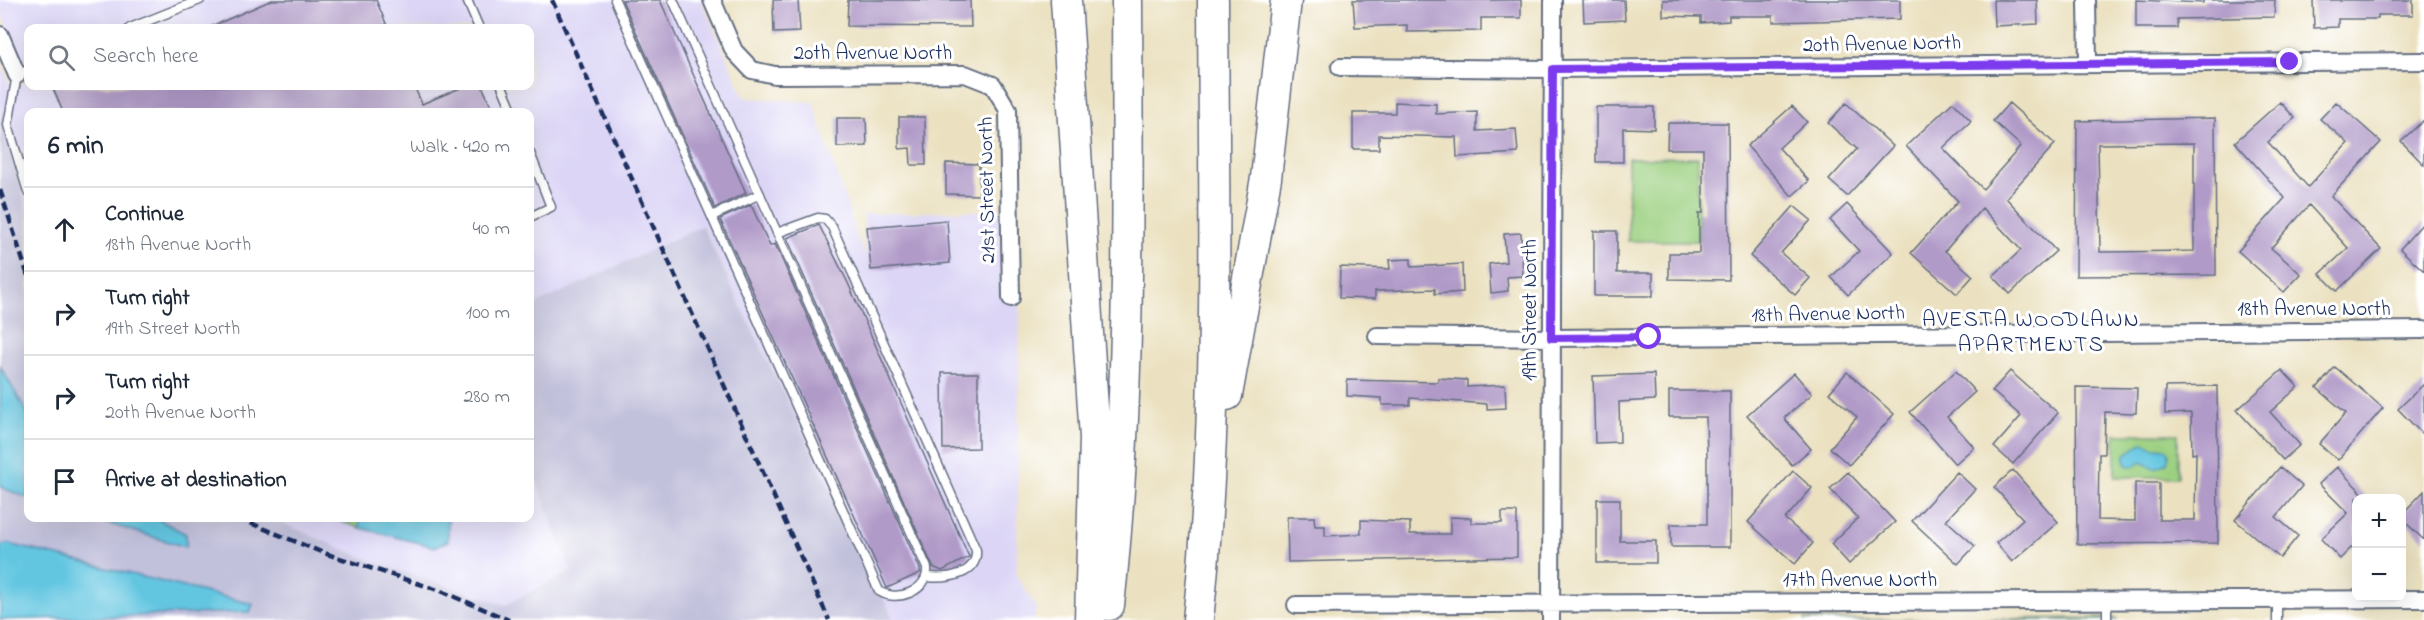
<!DOCTYPE html>
<meta charset="utf-8">
<style>
:root{--surface:#fff;--page:#f6f6f7;--text:#1f2937;--muted:#747a83;--line:#e0e1e3}
body{margin:0;font-family:"Indie Flower",sans-serif;background:var(--page);color:var(--text)}
.controls{position:absolute;right:18px;bottom:18px;display:grid;overflow:hidden;border-radius:12px;box-shadow:0 6px 24px #0002}
.controls button{width:54px;height:54px;display:grid;place-items:center;padding:0;border:0;border-bottom:2px solid var(--line);background:var(--surface);color:var(--text);font:30px sans-serif}
.stop{position:absolute;width:18px;height:18px;margin:-14px;border:4px solid #7c3aed;border-radius:50%;background:#fff}
.stop.end{background:#7c3aed;border-color:#fff;box-shadow:0 2px 6px #0008}
.list{margin:0;padding:0;list-style:none}
h2{display:flex;justify-content:space-between;align-items:center;height:78px;margin:0;padding:0 24px;font-size:26px}
h2 small{font-size:20px;font-weight:400;color:var(--muted)}
.list li{display:grid;grid-template-columns:39px 1fr auto;gap:18px;align-items:center;box-sizing:border-box;height:84px;padding:0 24px;border-top:2px solid var(--line)}
.list b{display:block;font-size:22px;white-space:nowrap}
.list p{margin:0;font-size:20px;white-space:nowrap;color:var(--muted)}
.list em{font-size:20px;font-style:normal;color:var(--muted)}
.icon{flex:none;width:33px;height:33px;fill:none;stroke:currentColor;stroke-width:2;stroke-linecap:round;stroke-linejoin:round}
.map{position:relative;flex:none;width:2424px;height:620px;overflow:hidden}
.search{position:absolute;background:var(--surface);box-shadow:0 6px 24px #0002;left:24px;top:24px;width:510px;height:66px;display:flex;align-items:center;gap:15px;box-sizing:border-box;padding:0 21px;border-radius:12px;color:var(--muted);font-size:22px}
.panel{position:absolute;background:var(--surface);box-shadow:0 6px 24px #0002;left:24px;top:108px;width:510px;height:414px;border-radius:12px}
.map>svg:first-child{display:block}
</style>
<div class="map">
<svg width="2424" height="620" viewBox="0 0 2424 620">
<rect width="100%" height="100%" fill="#fff"/>
<filter id="ink" filterUnits="userSpaceOnUse"><feTurbulence type="fractalNoise" baseFrequency=".0167" numOctaves="2"/><feDisplacementMap in="SourceGraphic" scale="12" xChannelSelector="R" yChannelSelector="G"/><feConvolveMatrix kernelMatrix="1 2 1 2 8 2 1 2 1" color-interpolation-filters="sRGB"/></filter>
<filter id="wash" filterUnits="userSpaceOnUse"><feTurbulence type="fractalNoise" baseFrequency=".008" numOctaves="4" result="noise"/><feDisplacementMap in="SourceGraphic" scale="24" xChannelSelector="R" yChannelSelector="G"/><feGaussianBlur stdDeviation="1.35" result="paint"/><feColorMatrix in="noise" values="0 0 0 0 0 0 0 0 0 0 0 0 0 0 0 0 0 1.4 0 .05"/><feComposite in="paint" operator="in"/></filter>
<g filter="url(#wash)">
<rect width="100%" height="100%" fill="#ebe1c0"/>
<path fill="#dcd5f6" d="M0,0H701L745,98L813,102L864,257V214L1001,210V298L1020,299L1017,576L1036,606L1034,620H894L703,227L530,307V112H28V215L0,111V60L12,89L28,80V86H530V28H28V79L0,11Z
M530,466L571,571L506,605L376,563L270,518H331L360,528L435,547L448,541V518H530Z"/>
<path fill="#c2c1dc" d="M0,111L28,215V414L0,366Z
M702,226L894,620H11L250,612L252,604L9,544L0,545V487L28,498V518H90L185,547L186,534L156,518H270L376,563L506,605L571,571L530,466V307Z"/>
<path fill="#9cd081" stroke="#5c8070" stroke-width="1.5" d="M1698,157V241H1628V158Z
M2115,434H2178V477H2115Z
M331,518H359L360,528Z
M2117,618V620H1804H1827Z"/>
<path fill="#63c6e1" stroke="#3f7aa0" stroke-width="1.5" d="M0,366L28,414V498L0,487Z
M2144,442L2154,448L2167,449L2169,454L2167,463L2156,468L2141,462L2132,467L2125,464V455Z
M90,518H156L186,534V547Z
M359,518H448V541L435,547L360,528Z
M9,544L253,604L250,612L0,620V545Z"/>
<g id="blocks">
<path fill="#b09ac8" fill-rule="evenodd" d="M272,0H376L388,28H208Z
M622,0H660L746,193L715,208Z
M773,0H798L800,32L774,33Z
M848,0H970L971,27L847,26Z
M1353,0H1521V18H1481V31L1407,32V25L1355,27Z
M1583,0H1624L1625,20L1584,22Z
M1663,0H1900V19L1773,22V16H1729V21L1701,23V17L1663,16Z
M1993,0H2037L2038,24L1994,26Z
M2136,0L2203,3V0H2275L2274,17L2177,19V28H2136Z
M2313,0H2413V15H2378V19H2338V27L2314,28Z
M52,86H414L422,104L465,86H482L494,112H63Z
M1395,102L1436,104V114L1477,112V131L1516,129L1518,153L1457,157L1456,137L1379,135V149H1353V113H1395Z
M1953,102L1971,121L1943,148L1983,189L2021,146L1993,121L2009,103L2055,144L2006,198L2056,251L2010,294L1993,276L2021,250L1982,208L1945,251L1973,276L1957,294L1911,253L1958,201L1906,146Z
M2280,102L2295,118L2268,142L2308,187L2348,143L2320,119L2336,102L2381,142L2331,196L2381,249L2337,291L2320,274L2348,248L2309,205L2271,248L2301,274L2284,292L2238,251L2285,198L2235,142Z
M1846,103L1893,146L1847,196L1829,180L1857,149L1828,123Z
M1792,106L1807,122L1779,148L1809,181L1792,196L1747,146Z
M1596,107H1654V129L1623,128V162H1596Z
M899,117H925L926,165H911L910,148L899,149Z
M837,118H866L867,146L837,147Z
M2215,118L2216,275L2076,276L2077,121ZM2194,143V251L2100,252L2098,144Z
M2424,120V165L2401,141Z
M1668,123H1728L1729,280L1669,279V253H1699V213H1703V149H1667Z
M946,163L979,164V195L946,194Z
M1847,204L1893,253L1848,295L1831,277L1859,251L1830,220Z
M751,205L770,246L775,244L920,569V573L887,588L720,219Z
M1794,206L1811,220L1781,253L1810,278L1795,295L1750,256Z
M947,220L950,263L871,270L867,227Z
M2424,222V271L2400,249Z
M819,225L848,283L969,557L942,571L933,567L787,238Z
M1594,231H1617V273H1653V296H1594Z
M1521,233L1523,276L1507,277L1508,291L1491,293L1489,264L1506,262L1504,234Z
M1411,259V267L1462,264L1463,292L1435,294V289L1375,291V299L1339,298L1340,267L1390,269L1389,260Z
M2335,367L2383,408L2338,460L2319,444L2346,413L2317,388Z
M2282,370L2298,387L2270,412L2300,445L2283,460L2237,410Z
M1956,371L1975,392L1947,417L1974,447L1955,464L1910,412Z
M2010,371L2058,413L2013,464L1994,447L2021,416L1992,391Z
M1847,372L1894,414L1849,465L1830,448L1857,417L1829,393Z
M942,373H978V448L943,449Z
M1794,373L1812,394L1784,418L1811,449L1792,465L1747,415Z
M1654,374L1655,400L1619,402L1620,442L1595,443L1593,376Z
M1438,378L1467,380V387L1505,385L1506,408L1487,409V404L1410,398V405H1382V398L1347,396V380L1438,382Z
M2424,384V436L2398,409Z
M2217,386L2218,543L2077,544L2076,387L2137,388L2136,413L2105,412L2104,454H2099L2098,520L2135,521V483H2159V520H2195L2196,453L2192,454L2191,413L2165,414V387Z
M1669,391H1730V547H1671V524H1707V457L1706,417H1669Z
M2280,467L2302,486L2276,517L2298,536L2280,558L2235,520Z
M2337,467L2367,498H2356V543L2340,559L2321,539L2348,513L2319,484Z
M2013,470L2058,522L2012,562L1996,543L2023,519L1994,487Z
M1793,471L1812,488L1785,519L1813,543L1795,564L1748,522Z
M1848,472L1895,522L1849,564L1831,544L1858,518L1830,489Z
M1957,472L1975,489L1946,520L1975,546L1958,564L1912,521Z
M2424,491V540L2402,519V514Z
M1597,499H1620V541H1656V563H1597Z
M1502,512H1517V557L1288,562L1287,517H1314L1315,526H1325V536L1361,534V520L1410,522V534H1450V517L1471,518V523H1502Z"/>
</g>
</g>
<g filter="url(#ink)">
<use href="#blocks" fill-opacity="0" stroke="#646d80" stroke-width="1.5"/>
<g fill="none" stroke-linecap="round" stroke-linejoin="round">
<defs>
<path id="lane" d="M467,0L479,28
M615,0L879,591C896,603 929,591 927,568L673,0
M130,28L200,0
M28,70L17,75L8,125L28,192
M502,86L513,112
M530,153L551,207L530,217
M712,216L760,194
M777,233L818,218L825,219L832,227L976,550C978,575 948,579 928,577
M2277,599V620
M2107,620V600"/>
<path id="street" d="M712,0L734,51L752,70L775,75L965,74L993,85L1008,110L1011,298
M2087,0L2088,62
M0,35L17,75
M1340,67L1553,69L2424,61
M1377,336L1551,338L2424,330
M1296,605L2424,599
M1551,620L1553,0"/>
<path id="highway" d="M1066,0L1095,438L1090,620
M1227,395L1266,178L1286,0
M1109,605C1131,405 1128,202 1127,0
M1198,620C1220,414 1214,206 1213,0"/>
</defs>
<use href="#lane" stroke="#646d80" stroke-width="11"/>
<use href="#street" stroke="#646d80" stroke-width="20"/>
<use href="#highway" stroke="#646d80" stroke-width="33"/>
<use href="#lane" stroke="#fff" stroke-width="8"/>
<use href="#street" stroke="#fff" stroke-width="16"/>
<use href="#highway" stroke="#fff" stroke-width="30"/>
<path stroke="#1b2f5e" stroke-width="4.5" stroke-dasharray="9 4.5" stroke-linecap="butt" d="M552,0L829,620
M0,190L28,276
M238,518L321,552L441,591L509,620"/>
</g>
</g>
<g fill="none" stroke-linecap="round" stroke-linejoin="round" filter="url(#ink)">
<path stroke="#7c3aed" stroke-width="8" d="M1649,337L1551,338L1553,69L2290,62"/>
</g>
<g text-anchor="middle" stroke-width="6" stroke-linejoin="round" paint-order="stroke">
<g font-size="21" fill="#1b2f5e" stroke="#fff">
<text transform="translate(1882 43) rotate(-1)" y="7">20th Avenue North</text>
<text x="873" y="59">20th Avenue North</text>
<text transform="translate(986 190) rotate(-91)" y="7">21st Street North</text>
<text x="2314" y="315">18th Avenue North</text>
<text transform="translate(1529 310) rotate(-90)" y="7">19th Street North</text>
<text transform="translate(1828 313) rotate(-1)" y="7">18th Avenue North</text>
<text x="1860" y="586">17th Avenue North</text>
</g>
<g font-size="22" letter-spacing="1.5" fill="#1b2f5e" stroke="#fff">
<text x="2031" y="326">AVESTA WOODLAWN<tspan x="2031" dy="25">APARTMENTS</tspan></text>
</g>
</g>
</svg>
<div class="controls">
<button>+</button>
<button>−</button>
</div>
<div class="stop" style="left:1649px;top:337px"></div>
<div class="stop end" style="left:2290px;top:62px"></div>
<div class="search"><svg class="icon" aria-label="search" viewBox="0 0 24 24"><circle cx="10" cy="10" r="6"/><path d="M15 15l6 6"/></svg>Search here</div>
<section class="panel">
<h2>6 min<small>Walk · 420 m</small></h2>
<ul class="list">
<li><svg class="icon" aria-label="ahead" viewBox="0 0 24 24"><path d="M12 20V5M6 11l6-6 6 6"/></svg><div><b>Continue</b><p>18th Avenue North</p></div><em>40 m</em></li>
<li><svg class="icon" aria-label="right" viewBox="0 0 24 24"><path d="M7 20v-9h11M14 6l5 5-5 5"/></svg><div><b>Turn right</b><p>19th Street North</p></div><em>100 m</em></li>
<li><svg class="icon" aria-label="right" viewBox="0 0 24 24"><path d="M7 20v-9h11M14 6l5 5-5 5"/></svg><div><b>Turn right</b><p>20th Avenue North</p></div><em>280 m</em></li>
<li><svg class="icon" aria-label="arrive" viewBox="0 0 24 24"><path d="M6 21V4h12l-3 4 3 4H6"/></svg><div><b>Arrive at destination</b></div></li>
</ul>
</section>
</div>
